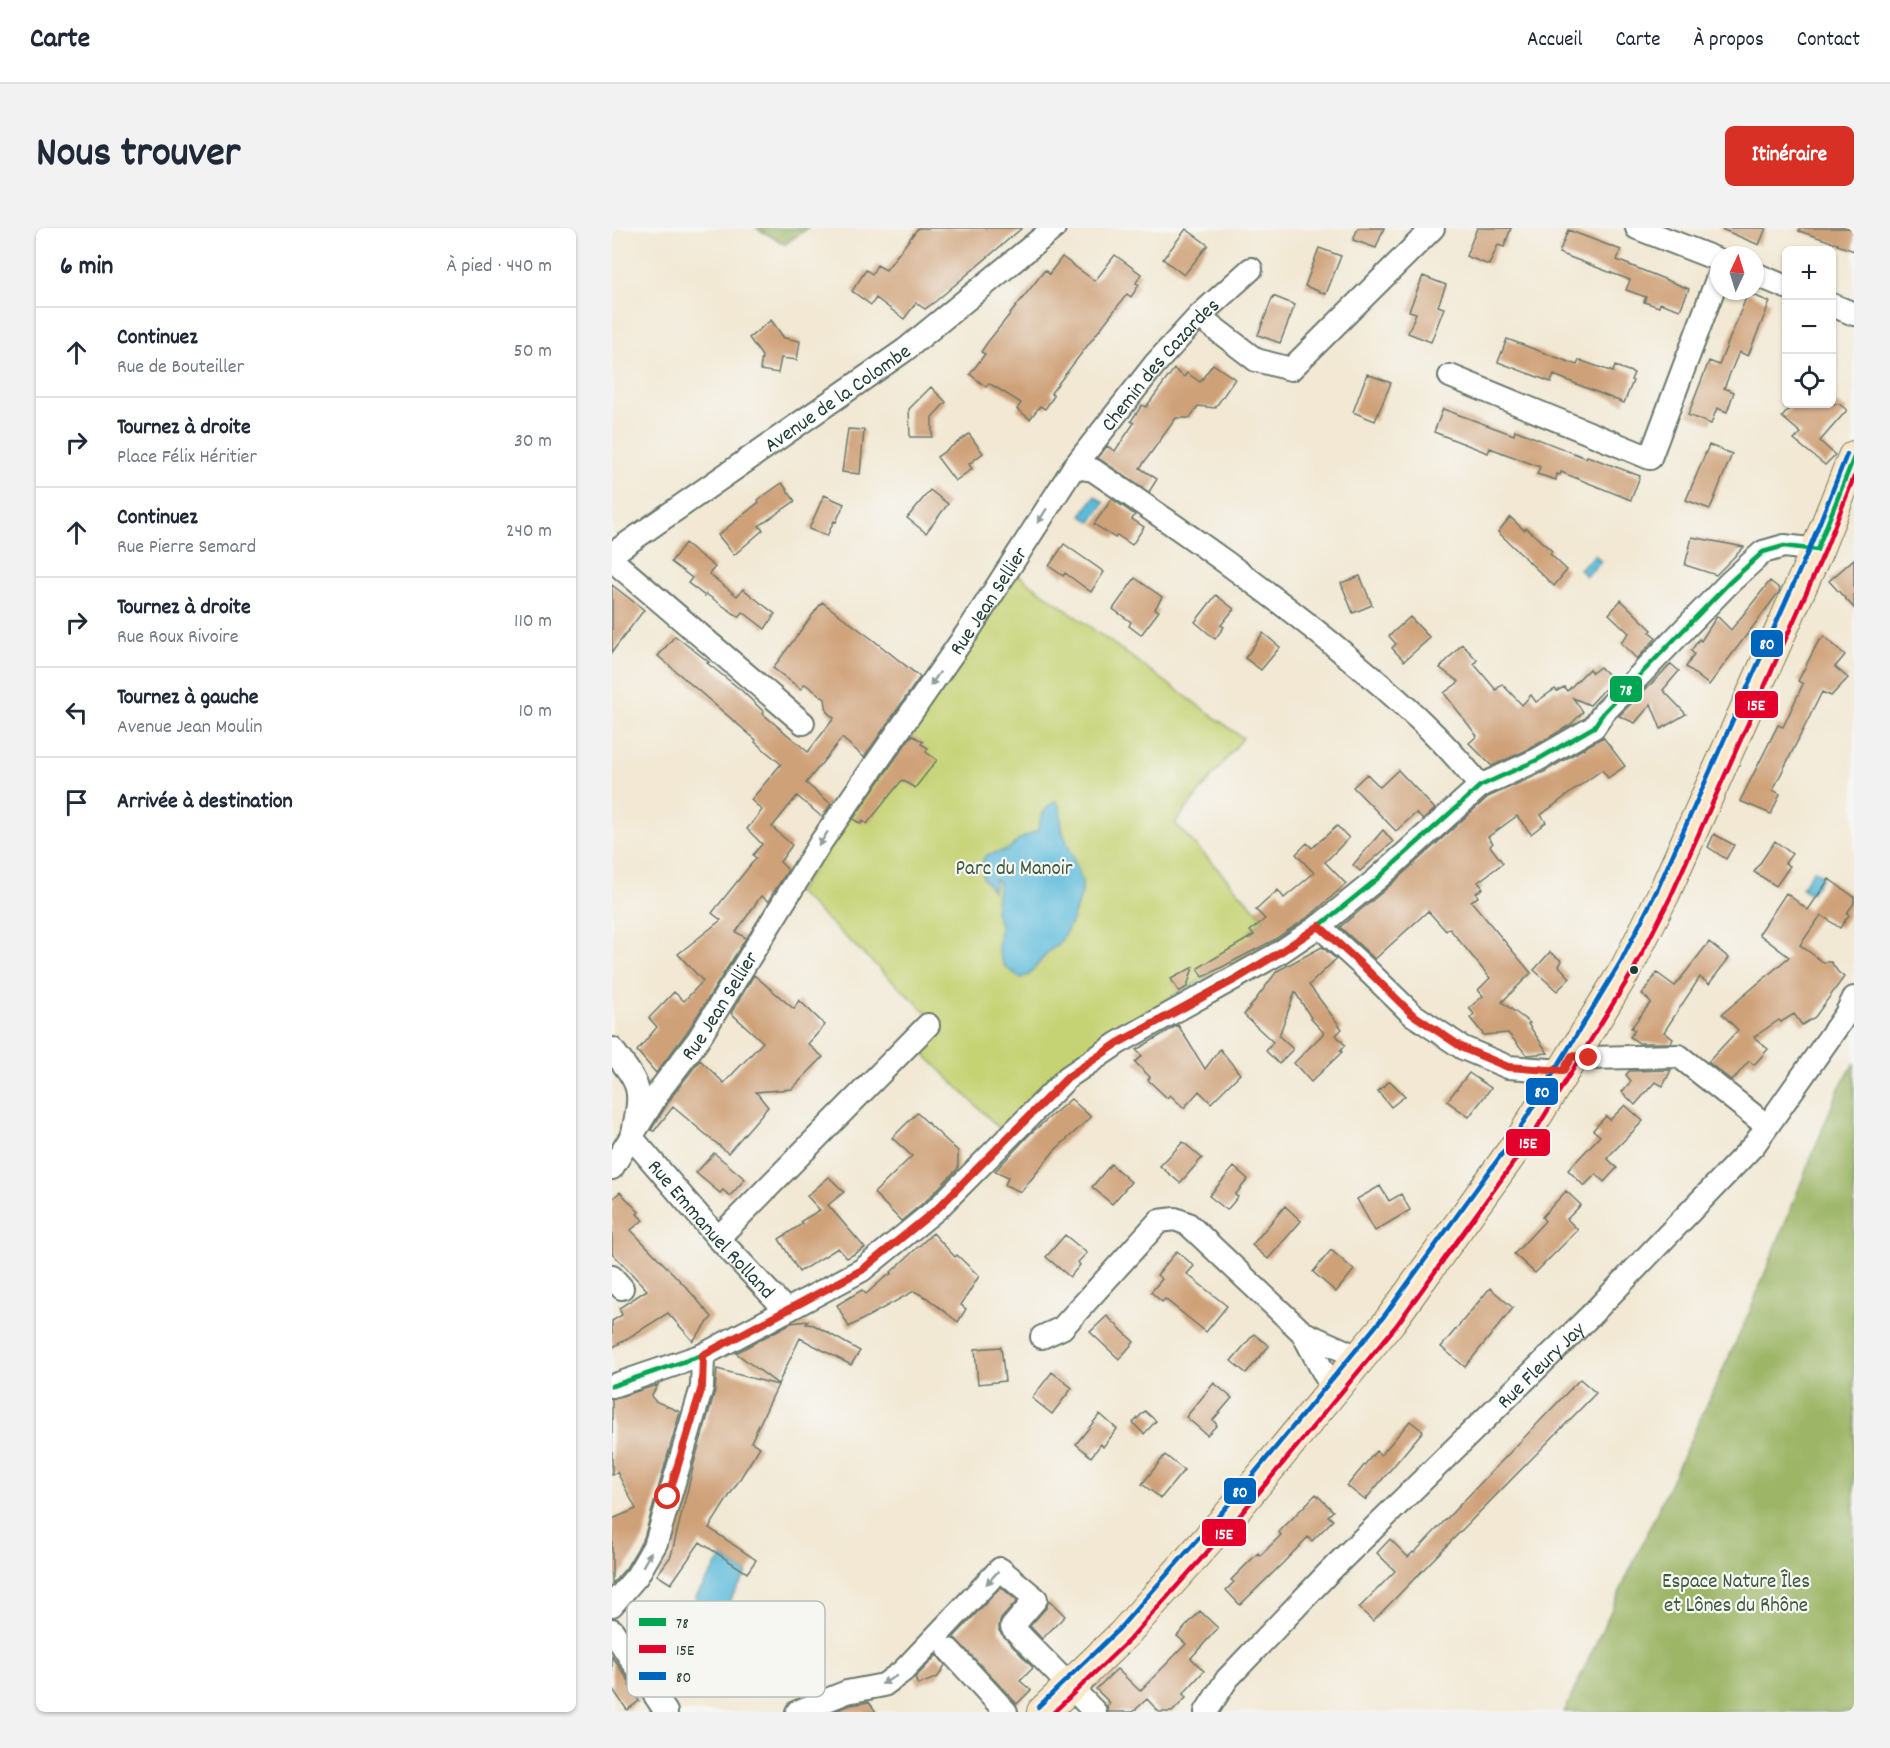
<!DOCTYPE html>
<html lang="fr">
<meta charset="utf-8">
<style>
:root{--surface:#fff;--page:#f2f2f3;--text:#1f2937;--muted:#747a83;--line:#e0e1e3;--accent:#d93025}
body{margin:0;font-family:Dekko,sans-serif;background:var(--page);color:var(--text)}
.controls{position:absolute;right:18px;top:18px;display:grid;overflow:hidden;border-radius:9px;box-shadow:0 2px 4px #0004}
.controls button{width:54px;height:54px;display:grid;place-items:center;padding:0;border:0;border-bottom:2px solid var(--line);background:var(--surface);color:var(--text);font:30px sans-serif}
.compass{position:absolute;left:1098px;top:18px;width:54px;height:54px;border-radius:50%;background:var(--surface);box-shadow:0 2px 4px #0004;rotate:4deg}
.stop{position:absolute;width:18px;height:18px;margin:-14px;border:4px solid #d93025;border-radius:50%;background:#fff}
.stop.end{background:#d93025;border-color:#fff;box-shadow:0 2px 6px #0008}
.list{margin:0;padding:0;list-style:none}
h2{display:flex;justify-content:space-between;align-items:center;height:78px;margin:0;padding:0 24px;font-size:26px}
h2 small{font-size:20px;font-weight:400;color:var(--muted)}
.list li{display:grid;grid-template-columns:39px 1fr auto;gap:18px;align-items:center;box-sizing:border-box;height:90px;padding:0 24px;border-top:2px solid var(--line)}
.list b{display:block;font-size:22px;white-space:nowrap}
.list p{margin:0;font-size:20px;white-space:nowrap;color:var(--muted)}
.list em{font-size:20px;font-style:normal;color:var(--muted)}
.icon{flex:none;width:33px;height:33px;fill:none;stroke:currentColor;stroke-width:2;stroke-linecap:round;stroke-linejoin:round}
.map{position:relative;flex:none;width:1242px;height:1484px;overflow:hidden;border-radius:9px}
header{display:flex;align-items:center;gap:36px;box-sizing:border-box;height:84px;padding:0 30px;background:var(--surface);border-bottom:2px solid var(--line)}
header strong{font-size:28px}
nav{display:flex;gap:33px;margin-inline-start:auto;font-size:21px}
.intro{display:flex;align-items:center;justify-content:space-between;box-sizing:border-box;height:144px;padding:0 36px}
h1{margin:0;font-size:42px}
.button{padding:15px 27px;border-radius:9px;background:var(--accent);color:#fff;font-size:21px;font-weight:700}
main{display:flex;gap:36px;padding:0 36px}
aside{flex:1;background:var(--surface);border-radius:9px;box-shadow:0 2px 4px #0004}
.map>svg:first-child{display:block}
</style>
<header>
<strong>Carte</strong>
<nav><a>Accueil</a><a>Carte</a><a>À propos</a><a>Contact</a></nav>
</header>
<div class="intro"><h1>Nous trouver</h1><a class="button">Itinéraire</a></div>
<main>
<aside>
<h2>6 min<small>À pied · 440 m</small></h2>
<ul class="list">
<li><svg class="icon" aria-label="ahead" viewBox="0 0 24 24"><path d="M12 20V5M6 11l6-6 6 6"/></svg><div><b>Continuez</b><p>Rue de Bouteiller</p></div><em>50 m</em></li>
<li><svg class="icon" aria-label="right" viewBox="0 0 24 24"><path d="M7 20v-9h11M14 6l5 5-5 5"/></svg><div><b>Tournez à droite</b><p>Place Félix Héritier</p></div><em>30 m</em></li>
<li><svg class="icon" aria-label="ahead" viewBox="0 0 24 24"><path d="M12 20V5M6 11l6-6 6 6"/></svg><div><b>Continuez</b><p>Rue Pierre Semard</p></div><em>240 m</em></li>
<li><svg class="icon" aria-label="right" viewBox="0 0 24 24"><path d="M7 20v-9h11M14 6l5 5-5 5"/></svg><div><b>Tournez à droite</b><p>Rue Roux Rivoire</p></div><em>110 m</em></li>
<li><svg class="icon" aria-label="left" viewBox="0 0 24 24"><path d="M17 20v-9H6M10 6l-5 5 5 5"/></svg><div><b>Tournez à gauche</b><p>Avenue Jean Moulin</p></div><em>10 m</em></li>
<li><svg class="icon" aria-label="arrive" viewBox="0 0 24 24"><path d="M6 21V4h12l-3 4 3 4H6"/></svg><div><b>Arrivée à destination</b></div></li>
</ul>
</aside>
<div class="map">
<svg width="1242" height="1484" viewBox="0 0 1242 1484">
<rect width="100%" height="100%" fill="#f6f6f2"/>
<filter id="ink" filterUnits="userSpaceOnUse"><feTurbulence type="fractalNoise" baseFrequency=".0167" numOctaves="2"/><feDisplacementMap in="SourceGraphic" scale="12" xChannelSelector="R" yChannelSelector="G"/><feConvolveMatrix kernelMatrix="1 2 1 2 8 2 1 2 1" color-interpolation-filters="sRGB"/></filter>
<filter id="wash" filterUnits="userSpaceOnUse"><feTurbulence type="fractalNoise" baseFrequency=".008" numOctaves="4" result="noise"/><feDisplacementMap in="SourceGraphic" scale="24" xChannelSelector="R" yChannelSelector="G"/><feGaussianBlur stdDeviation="1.35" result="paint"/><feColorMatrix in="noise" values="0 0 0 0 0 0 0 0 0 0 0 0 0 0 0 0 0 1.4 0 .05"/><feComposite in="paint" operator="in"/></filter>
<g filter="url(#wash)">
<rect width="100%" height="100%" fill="#f2e8d3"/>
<path fill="#c6d374" stroke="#728854" stroke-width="1.5" d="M405,346L631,510L563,595L652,691L638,703L652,720L567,764L469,826L389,902L308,822L328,797L185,664Z"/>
<path fill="#9cb566" stroke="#5e794d" stroke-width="1.5" d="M144,0H196L173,16Z
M1242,836V1484H952L1135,1090L1227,860Z"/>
<path fill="#5dbbdb" stroke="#3e7c88" stroke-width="1.5" d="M483,268L492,275L479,294L469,287Z
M983,327L989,334L974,348L967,341Z
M444,573L448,579L450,602L470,652V665L459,695L447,716L436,724L417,747L409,750L393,739L386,723L388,697L383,683L387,653L383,652L381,663L371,650V631L375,627L397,621L406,612L426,602C428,590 433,578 444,573Z
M1202,642L1211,648L1199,665H1195L1190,659Z
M110,1329L135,1345L108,1387L83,1370Z"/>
<g id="blocks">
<path fill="#cfa178" d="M306,0H410L324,73L313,81L304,75L292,91L264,70L259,77L240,63L254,42L260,46L265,37L274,42Z
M746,0H772L764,20L741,12Z
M865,0H899L892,19L886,17L877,37L854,28Z
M1107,0H1154L1147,17Z
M1188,0H1242V23L1225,17L1226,16L1187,3Z
M574,1L596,17L572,47L551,31Z
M956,2L1009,22L1005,32L1077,61L1068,82L1048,75L1047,79L1032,74L1034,69L1014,62L1018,52L947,25Z
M707,20L729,28L714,66L693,58Z
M503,27L529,46L524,55L527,57L519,69L515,66L439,165L442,168L433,181L428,178L418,191L405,181L409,175L380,157L376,156L374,159L358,146L373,126L369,124L375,115L433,42L437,46L450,29L483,53Z
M811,48L834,57L826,78L832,80L819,114L796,105L804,85L797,83Z
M1136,65L1158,74L1136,128L1127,124L1112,160L1122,164L1115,184L1105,180L1099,196L1076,187L1097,133L1107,137Z
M661,68L683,77L668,115L646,107Z
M159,92L172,110L188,113L185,132L169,130L166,145L148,142L150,128L137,110Z
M895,111L965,137L967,132L1001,144L1003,138L1022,145L1019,152L1021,153L1012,175L942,147L939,154L886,134Z
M601,136L623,151L603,180L586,178L578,190H564L528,240L545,251L537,264L486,230L495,218L503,223L522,195L519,193L526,183L530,177L534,179L562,141L572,149L575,145L588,154Z
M755,146L779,155L763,193L741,184Z
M319,159L334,174L320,189V209H298L297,181Z
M1182,176H1227L1235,182L1208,213L1223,227L1213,237L1182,212L1189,205L1170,189Z
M831,181L902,207L903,202L974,230L975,228L1028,248L1019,272L949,244L948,247L945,246L944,252L925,246L928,239L878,220L876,225L822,204Z
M236,201L252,202L248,246L230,244Z
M357,206L371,225L357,236L360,241L343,253L325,229Z
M1097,217L1120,226L1098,281L1074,272Z
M170,255L183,273L147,298L151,302L122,327L106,307L147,274L146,272Z
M318,262L336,276L314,305L295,290Z
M212,267L232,276L224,294L222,293L215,308L197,301Z
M500,271L523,287L520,291L532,299L520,317L505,307L503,310L482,296Z
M898,289L912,302L914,300L940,323L938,326L955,342L942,358L886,304Z
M1080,309L1132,319L1104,347L1073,337Z
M73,315L103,339L97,346L125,368L131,361L163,386L153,401L131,384L127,389L94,366L93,368L76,355L80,350L59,334Z
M452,316L492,344L479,364L453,345L451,348L437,338Z
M1242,331V380L1217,353Z
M748,348L760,377L741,385L729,355Z
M523,350L550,369L543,381L547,383L529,407L517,398L519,394L501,381Z
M1158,353L1168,361L1167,364L1097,457L1074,439L1082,426L1079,423L1087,411L1089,413L1105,388L1119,402Z
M0,357L32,382L0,424Z
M604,367L622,381L609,397L612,399L603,411L583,394Z
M1009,372L1040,402L1038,404L1044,410L1025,431L1009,415L1017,405L997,386Z
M210,374L260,411L308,449L252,529L230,510L194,555L219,576L210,589L185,568L160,599L180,617L168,634L176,642L156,673L149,668L124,704L134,710L75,804L44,845L25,823L45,799L37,790L62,764L72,773L91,753L66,726L109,692L100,685L144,630L141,627L150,616L135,601L150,582L139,572L169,536L143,514L144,512L46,428L63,408L97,434L95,435L129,462L152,484L151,486L196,524L222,490L215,484L213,471L193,456L189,461L161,440Z
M798,389L818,410L792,433L780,420L784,416L777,408Z
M651,405L668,419L649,442L633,430Z
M1212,408L1233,427L1223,439L1236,450L1219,468L1210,464L1161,562L1168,566L1159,586L1128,573L1166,497L1171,499L1191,456L1186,453L1205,416Z
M850,416L865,432L862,436L884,462L890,456L910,477L919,467L924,474L943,461L945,463L952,459L955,463L977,441L980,445L988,439L1001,452L978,477L961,470L971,484L958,497L919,520L880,538L857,515L865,508L832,465L847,454L828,440Z
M1059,436L1067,443L1051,462L1074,486L1049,501L1039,476L1023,495L1007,488Z
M300,507L311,514L309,516L316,520L314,524L325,532L303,560L290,552L255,596L251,593L249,596L241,591Z
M991,509L1013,538L996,550L990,542L966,559L929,587L934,594L919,606L905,588L876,609L881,615L878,618L891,635L866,654L871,660L864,665L866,669L859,673L919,745L890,774L918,795L916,796L936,825L915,827L896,805L872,807L858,790L862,786L857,780L871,768L866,762L878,750L837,700L834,703L816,683L763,731L728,699L774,661L876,569L932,544Z
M786,542L823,581L811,592L804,585L784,603L741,559L755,546L768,559Z
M725,598L737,610L713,634L734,656L699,687L660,713L591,749L586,740L642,707L638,703L653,691L644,682L666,662L672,670L702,645L684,626L695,615L700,620Z
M771,602L781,614L748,643L741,637Z
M1102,606L1122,617L1114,631L1096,619Z
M1163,613L1180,626L1173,635L1178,638L1164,658L1142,644Z
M1217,651L1242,669V675L1235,685L1237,687L1228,700L1209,687L1188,717L1211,734H1219L1226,744L1232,749L1203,789L1190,797L1182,786L1169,794L1167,792L1142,809L1156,821L1142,837L1137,833L1120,853L1096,834L1126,802L1110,786L1177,729L1147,706L1174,665L1196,682Z
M1097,714L1117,730L1097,756L1088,749L1052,804L1061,811L1059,815H1027L1018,809L1023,802L1019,800L1039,774L1030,766L1045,745L1063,758Z
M710,719L724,731L697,757L730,801L724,807L733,817L728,823L730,824L699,854L682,835L712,805L701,793L683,764L667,808L681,821L667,836L654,823L661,814L632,787L665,743Z
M938,724L950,733L947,738L958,750L945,763L922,742Z
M581,739L575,759L567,764L559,751Z
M142,747L182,781L187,772L213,797L196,816L211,829L180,861L144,864L156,879L116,925L61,879L42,903L39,902L61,867L88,832L112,855L151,814L119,785Z
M566,797L593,841L608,821L628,846L599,875L587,863L572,880L558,867L555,870L536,852L538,849L523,834L530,828L524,822Z
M1059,842L1051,858L1043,854L1023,877L1010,864L1019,853L1014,847L1017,843Z
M857,845L879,860L857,889L835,873Z
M778,853L793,868L779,879L766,863Z
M459,871L479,889L442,923L409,964L393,957L396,949L383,943L418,906Z
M1013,877L1031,893L995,930L1005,940L992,954L984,946L972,958L956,942L988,908L981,902L994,888L998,892Z
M305,885L346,923V940L317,970L289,993L262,965L300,928L280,910Z
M571,914L590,930L568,955L548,938Z
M102,925L133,951L118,968L111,962L108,965L84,945Z
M499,936L519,954L500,976L480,959Z
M622,939L636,951L623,967L626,969L615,982L597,968Z
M217,949L232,964L216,977L253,1020L235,1030L226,1020L187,1044L167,1011L190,996L189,993L208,982L195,968Z
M768,958L777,973L789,966L798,982L763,1003L745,971Z
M954,963L969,977L955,991L966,1002L923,1045L902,1026L933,993L930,989Z
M8,964L27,984L25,986L31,992L19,1002L74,1059L100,1089L81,1113L56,1085L0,1120V1093L10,1087L7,1080L35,1062L0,1025V971Z
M673,978L689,993L656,1031L640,1017Z
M321,1005L343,1029L345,1027L367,1048L349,1077L354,1081L346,1094L315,1070L302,1063L237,1099L225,1077L250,1062L254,1066L272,1050L280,1045L279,1044Z
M453,1007L475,1025L466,1034L468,1037L458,1049L434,1029Z
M719,1022L742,1042L724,1064L701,1044Z
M565,1023L582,1038L575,1046L615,1078L594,1104L553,1071L550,1074L539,1064L550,1051L545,1047Z
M878,1060L901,1080L853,1139L829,1119Z
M495,1088L522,1114L507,1131L478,1104Z
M196,1093L194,1096L202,1097L248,1123L239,1137L188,1110L166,1156L124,1125L179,1095Z
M642,1106L657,1118L634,1145L619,1133Z
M389,1119L393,1153L366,1156L363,1121Z
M105,1141L166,1157L139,1214L148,1219L97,1300L144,1332L135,1345L88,1314L59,1356L45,1347L59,1328L81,1240L80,1242L103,1163Z
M440,1144L460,1160L440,1186L420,1170Z
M968,1151L984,1165L761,1393L747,1380L783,1343L765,1325L778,1311L796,1329L801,1324L802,1325Z
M602,1155L620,1170L601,1192L605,1197L595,1207L574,1189Z
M46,1157L39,1168L43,1173L68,1184L32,1310L14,1340L0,1356V1291L24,1281L5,1244L0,1247V1171Z
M533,1183L544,1193L532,1206L521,1195Z
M488,1186L505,1201L491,1219L489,1216L479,1229L464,1216Z
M798,1193L811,1203L753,1272L735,1258L764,1223L769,1227Z
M553,1227L572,1242L549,1270L530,1256Z
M704,1266L721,1283L716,1288L721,1292L700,1313L696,1309L671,1335L628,1377L614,1362L622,1354L619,1352L646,1325L648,1328L669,1307L667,1304Z
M389,1359L405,1373L389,1391L387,1397V1403L421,1440L408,1453L419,1462L405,1476L342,1409Z
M437,1372L453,1388L430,1411L418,1398L434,1380Z
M588,1383L606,1400L579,1430L592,1443L571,1466L574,1470L560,1484H547L535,1471L521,1484H496L495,1478L498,1475L484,1461L505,1441L528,1463L574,1416L565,1408Z
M325,1427L333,1437L326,1449L306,1457L303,1450Z
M0,1428L19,1456L17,1457L27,1473L15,1482L0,1460Z
M257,1474L264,1484H221L239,1477Z"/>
</g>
</g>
<g filter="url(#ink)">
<use href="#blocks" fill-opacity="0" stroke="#69796c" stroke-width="1.5"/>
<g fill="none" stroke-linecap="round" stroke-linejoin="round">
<defs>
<g id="minor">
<path d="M1025,0L1107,32"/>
<path d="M1143,46L1174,59"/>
<path d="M1220,77L1242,86"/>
<path d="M597,96L644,132L679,141L821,0"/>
<path d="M838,148L1038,230L1107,46"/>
<path d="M462,239L481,242C570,302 659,364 742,434C787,472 832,511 868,558"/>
<path id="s1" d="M0,326L293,122L442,0"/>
<path d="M0,332L191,495"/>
<path d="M707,698L753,740L800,786L851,820L896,839L951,843"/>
<path id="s2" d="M0,821C31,861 30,860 20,910L106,1010L174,1082"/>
<path d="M960,828L977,830L1067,828L1155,898"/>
<path id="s3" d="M0,940L50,859L86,812L209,614L357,402L462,239L543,136L587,88L639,41"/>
<path d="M106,1010L316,797"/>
<path d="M0,1049L10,1060"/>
<path d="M690,1104L746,1129"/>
<path d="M430,1109L450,1100L547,993L563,991L576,996L690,1104L720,1160"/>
<path d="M0,1158L91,1127L250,1042L326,980L456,849L506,815L667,725L707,698L765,651L868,558L925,532L982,499L992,484L1117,355L1151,324L1172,318L1205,322"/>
<path d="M0,1377L25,1348L44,1315L90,1159L91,1127"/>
<path d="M0,1402L54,1484"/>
<path d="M337,1422L394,1484"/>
<path d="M185,1484L235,1464L272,1457L291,1443L388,1341L424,1371L400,1399L483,1484"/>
<path id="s4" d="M594,1484L615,1451L718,1343L978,1088L1142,917L1234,786L1242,770"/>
</g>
<path id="secondary" d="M431,1484L511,1407L623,1281L778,1093L911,909L1015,739L1052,665L1205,322L1242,229"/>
</defs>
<use href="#minor" stroke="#69796c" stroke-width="26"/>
<use href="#secondary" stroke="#69796c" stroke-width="34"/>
<use href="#minor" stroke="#fff" stroke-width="22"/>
<use href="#secondary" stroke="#fce6c4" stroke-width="32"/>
<defs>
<path id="bus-1" d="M1205,322L1242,229
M0,1158L91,1127L250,1042L326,980L456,849L506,815L667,725L707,698L765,651L868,558L925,532L982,499L992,484L1117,355L1151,324L1172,318L1205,322"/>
<path id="bus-2" d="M442,1484L517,1412L629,1286L784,1098L917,913L1021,743L1059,668L1212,325L1242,249"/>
<path id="bus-3" d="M426,1479L506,1402L617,1276L772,1088L905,905L1008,735L1045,662L1198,319L1235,226"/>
</defs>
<use href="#bus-1" stroke="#f6f6f2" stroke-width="9"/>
<use href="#bus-2" stroke="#f6f6f2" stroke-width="9"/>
<use href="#bus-3" stroke="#f6f6f2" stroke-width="9"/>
<use href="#bus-1" stroke="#00a651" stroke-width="4.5"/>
<use href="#bus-2" stroke="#e4002b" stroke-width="4.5"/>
<use href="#bus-3" stroke="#0065bd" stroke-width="4.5"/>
</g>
<defs><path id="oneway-solid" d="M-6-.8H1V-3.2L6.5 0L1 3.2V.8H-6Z" transform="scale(1.5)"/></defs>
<g fill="#8f9e9a">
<use href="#oneway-solid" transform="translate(430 288) rotate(123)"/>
<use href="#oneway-solid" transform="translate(323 451) rotate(125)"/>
<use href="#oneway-solid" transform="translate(211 611) rotate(123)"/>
<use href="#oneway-solid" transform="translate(35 1331) rotate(-60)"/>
<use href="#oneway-solid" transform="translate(380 1350) rotate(133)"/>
<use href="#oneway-solid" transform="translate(277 1452) rotate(151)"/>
</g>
</g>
<g fill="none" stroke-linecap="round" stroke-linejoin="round" filter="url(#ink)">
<path stroke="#d93025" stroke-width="8" d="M56,1269L90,1159L91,1127L250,1042L326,980L456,849L506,815L624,751L667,725L707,698L753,740L800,786L851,820L896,839L951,843L960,828L977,830"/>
</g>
<circle fill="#1f3d34" stroke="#f6f6f2" stroke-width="2" cx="1022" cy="742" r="5"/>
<g text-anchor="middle" stroke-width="4.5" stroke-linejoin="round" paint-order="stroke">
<g font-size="21" fill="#1f3d34" stroke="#f6f6f2">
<text dy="7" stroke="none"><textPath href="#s3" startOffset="974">Chemin des Cazardes</textPath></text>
<text dy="7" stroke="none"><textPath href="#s1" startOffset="274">Avenue de la Colombe</textPath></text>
<text dy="7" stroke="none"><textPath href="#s3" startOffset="681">Rue Jean Sellier</textPath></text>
<text dy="7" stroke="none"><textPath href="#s3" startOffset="195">Rue Jean Sellier</textPath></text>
<text dy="7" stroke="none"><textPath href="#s2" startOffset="218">Rue Emmanuel Rolland</textPath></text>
<text dy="7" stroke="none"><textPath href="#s4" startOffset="483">Rue Fleury Jay</textPath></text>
</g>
<g font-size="21" fill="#405b41" stroke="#f6f6f2">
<text x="402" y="646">Parc du Manoir</text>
<text x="1124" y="1359">Espace Nature Îles<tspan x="1124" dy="24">et Lônes du Rhône</tspan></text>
</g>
</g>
<rect x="15" y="1373" width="198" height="96" rx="9" fill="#f6f6f2" stroke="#b6beb9" stroke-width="1.5"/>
<rect x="27" y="1390" width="27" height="8" fill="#00a651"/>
<rect x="27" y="1417" width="27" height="8" fill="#e4002b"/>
<rect x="27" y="1444" width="27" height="8" fill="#0065bd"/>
<g font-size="16" fill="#1f3d34">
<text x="64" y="1400">78</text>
<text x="64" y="1427">15E</text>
<text x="64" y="1454">80</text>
</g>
<g stroke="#f6f6f2" stroke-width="2">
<rect x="1138" y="401" width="34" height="29" rx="6" fill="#0065bd"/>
<rect x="997" y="447" width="34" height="28" rx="6" fill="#00a651"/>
<rect x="1122" y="462" width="45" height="29" rx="6" fill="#e4002b"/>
<rect x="913" y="849" width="34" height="29" rx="6" fill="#0065bd"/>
<rect x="893" y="900" width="46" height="29" rx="6" fill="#e4002b"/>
<rect x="611" y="1249" width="34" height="28" rx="6" fill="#0065bd"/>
<rect x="589" y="1290" width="46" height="29" rx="6" fill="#e4002b"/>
</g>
<g font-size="16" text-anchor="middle" font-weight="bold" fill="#fff">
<text x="1155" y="421">80</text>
<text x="1014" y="467">78</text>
<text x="1144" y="482">15E</text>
<text x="930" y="869">80</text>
<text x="916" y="920">15E</text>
<text x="628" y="1269">80</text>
<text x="612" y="1311">15E</text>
</g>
</svg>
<div class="controls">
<button>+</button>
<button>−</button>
<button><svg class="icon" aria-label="locate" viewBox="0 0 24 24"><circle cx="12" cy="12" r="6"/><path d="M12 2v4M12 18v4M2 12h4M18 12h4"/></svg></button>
</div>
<svg class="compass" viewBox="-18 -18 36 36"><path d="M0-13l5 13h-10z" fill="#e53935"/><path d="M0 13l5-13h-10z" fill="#747a83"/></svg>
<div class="stop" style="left:56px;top:1269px"></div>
<div class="stop end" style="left:977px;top:830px"></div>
</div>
</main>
